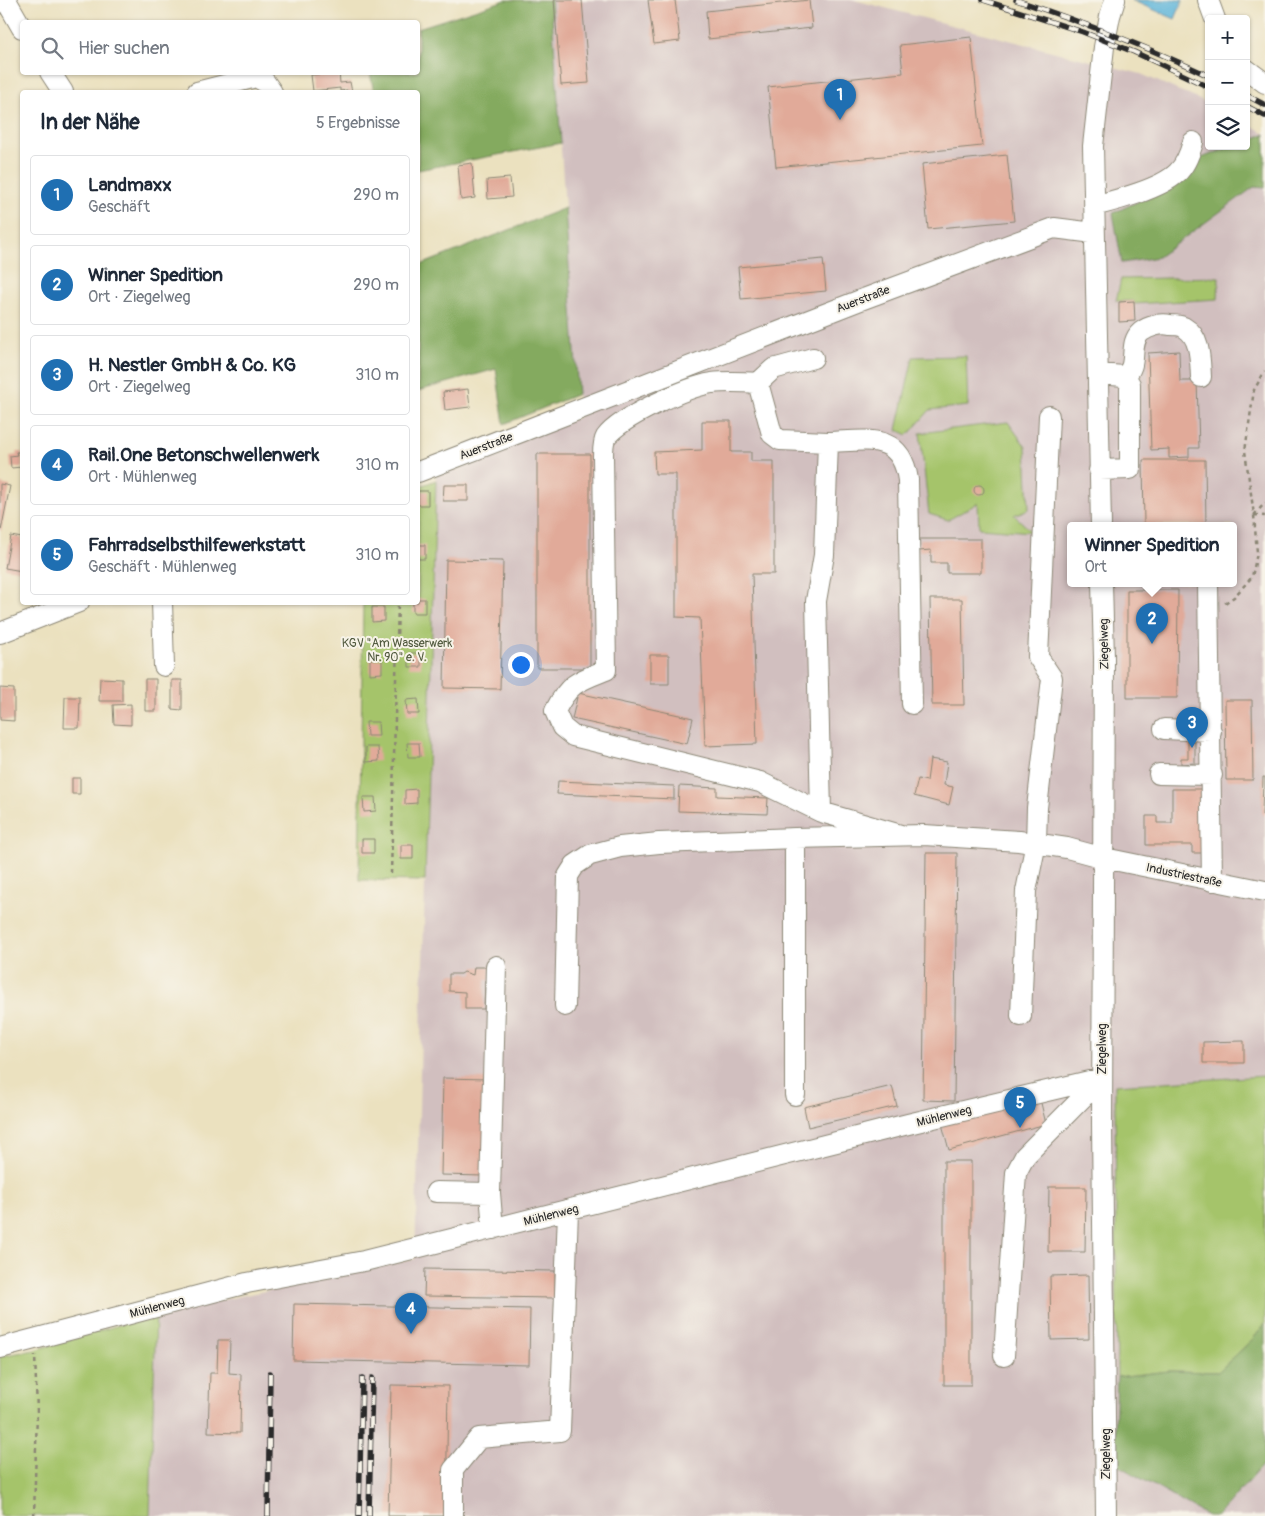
<!DOCTYPE html>
<html lang="de">
<meta charset="utf-8">
<style>
:root{--surface:#fff;--page:#f6f6f7;--text:#1f2937;--muted:#747a83;--line:#e0e1e3;--accent:#1f6fb2}
body{margin:0;font-family:Pangolin,sans-serif;background:var(--page);color:var(--text)}
.controls{position:absolute;right:15px;top:15px;display:grid;overflow:hidden;border-radius:5px;box-shadow:0 1px 4px #0004}
.controls button{width:45px;height:45px;display:grid;place-items:center;padding:0;border:0;border-bottom:1px solid var(--line);background:var(--surface);color:var(--text);font:25px sans-serif}
.you{position:absolute;left:520px;top:664px;width:18px;height:18px;margin:-12px;border:4px solid #fff;border-radius:50%;background:#1a73e8;box-shadow:0 0 0 8px #1a73e833}
.badge{display:grid;place-items:center;width:32px;height:32px;border-radius:50%;background:var(--accent);color:#fff;font-size:16px;font-weight:700}
.pin{position:absolute;translate:-50% -41px;filter:drop-shadow(0 1px 2px #0008)}
.pin::after{content:'';position:absolute;top:26px;width:18px;height:15px;background:inherit;clip-path:polygon(0 0,100% 0,50% 100%)}
.popup{position:absolute;left:1067px;top:522px;width:170px;height:65px;box-sizing:border-box;display:grid;place-content:center;border-radius:5px;background:var(--surface);filter:drop-shadow(0 1px 4px #0005);font-size:16px;white-space:nowrap;color:var(--muted)}
.popup b{font-size:19px;color:var(--text)}
.popup::after{content:'';position:absolute;left:50%;top:100%;margin-left:-10px;border:10px solid transparent;border-top-color:var(--surface)}
.list{margin:0;padding:0;list-style:none}
h2{display:flex;justify-content:space-between;align-items:center;height:65px;margin:0;padding:0 20px;font-size:21px}
h2 small{font-size:16px;font-weight:400;color:var(--muted)}
.list li{display:grid;grid-template-columns:32px 1fr auto;gap:15px;align-items:center;box-sizing:border-box;height:80px;margin:0 10px 10px;padding:0 10px;border:1px solid var(--line);border-radius:5px}
.list b{display:block;font-size:19px;white-space:nowrap}
.list p{margin:0;font-size:16px;white-space:nowrap;color:var(--muted)}
.list em{font-size:16px;font-style:normal;color:var(--muted)}
.icon{flex:none;width:28px;height:28px;fill:none;stroke:currentColor;stroke-width:2;stroke-linecap:round;stroke-linejoin:round}
.map{position:relative;flex:none;width:1265px;height:1516px;overflow:hidden}
.search{position:absolute;background:var(--surface);box-shadow:0 1px 4px #0004;left:20px;top:20px;width:400px;height:55px;display:flex;align-items:center;gap:12px;box-sizing:border-box;padding:0 18px;border-radius:5px;color:var(--muted);font-size:19px}
.panel{position:absolute;background:var(--surface);box-shadow:0 1px 4px #0004;left:20px;top:90px;width:400px;height:515px;border-radius:5px}
.map>svg:first-child{display:block}
</style>
<div class="map">
<svg width="1265" height="1516" viewBox="0 0 1265 1516">
<rect width="100%" height="100%" fill="#f7f3e8"/>
<filter id="ink" filterUnits="userSpaceOnUse"><feTurbulence type="fractalNoise" baseFrequency=".02" numOctaves="2"/><feDisplacementMap in="SourceGraphic" scale="10" xChannelSelector="R" yChannelSelector="G"/><feConvolveMatrix kernelMatrix="1 2 1 2 8 2 1 2 1" color-interpolation-filters="sRGB"/></filter>
<filter id="wash" filterUnits="userSpaceOnUse"><feTurbulence type="fractalNoise" baseFrequency=".0096" numOctaves="4" result="noise"/><feDisplacementMap in="SourceGraphic" scale="20" xChannelSelector="R" yChannelSelector="G"/><feGaussianBlur stdDeviation="1.12" result="paint"/><feColorMatrix in="noise" values="0 0 0 0 0 0 0 0 0 0 0 0 0 0 0 0 0 1.4 0 .05"/><feComposite in="paint" operator="in"/></filter>
<g filter="url(#wash)">
<rect width="100%" height="100%" fill="#ebe1bf"/>
<path fill="#d1bfbf" fill-rule="evenodd" d="M551,0H854L1141,74L1209,104V146H1246V123L1265,133V1516H150L156,1314L415,1259L436,474L579,417ZM1071,525H1233V583H1071Z"/>
<path fill="#a5c46b" stroke="#68784b" d="M1219,277L1218,299L1134,304V301H1116L1121,279Z
M966,356L968,406L930,410L908,435L897,430L913,357Z
M1008,422L1026,447L1029,509L1014,515L1032,532L979,528L978,503L948,520L929,514L920,433Z
M436,480L425,881L359,880L363,603L418,602V487Z
M1265,1076V1324L1253,1339L1218,1372L1169,1371L1117,1377L1115,1085Z
M156,1314L150,1516H0V1356L35,1350Z"/>
<path fill="#84aa5f" stroke="#586a45" d="M506,0H551L561,143L418,170V92H374L370,73L418,72V28Z
M1265,134V188L1254,187L1158,257L1122,263L1113,213L1167,188L1196,160L1233,146H1246V141Z
M565,208L578,394L504,424L496,369L418,391V266Z
M1265,1324V1462L1218,1516H1207L1114,1463L1117,1377L1169,1371L1218,1372L1253,1339Z"/>
<path fill="#5cb4d9" stroke="#447082" d="M1131,0H1183L1175,19Z"/>
<g id="blocks">
<path fill="#e1aa99" d="M554,0H582L589,83L561,85Z
M648,0H675L680,41L654,44Z
M809,0L812,28L708,39L706,11Z
M971,37L982,146L776,167L768,87L903,73L900,45Z
M339,72L340,83L350,82L352,92H348L347,90L340,91V88L313,91L311,75Z
M1007,155L1014,221L928,229L922,164Z
M472,163L475,198L461,200L458,165Z
M510,178L512,197L488,199L487,180Z
M823,259L826,291L741,299L738,267Z
M1134,301L1135,321L1119,322V302Z
M1179,351L1180,381H1197L1199,448H1189V457L1169,458V449L1151,450L1148,353Z
M468,389L470,407L445,410L443,392Z
M702,421H731V452H751V461H774V574H752L757,744L705,746L700,618L676,617V474H655L654,452L702,450Z
M16,452H22V467L11,468L10,456L17,455Z
M537,454H590V668H537Z
M1143,460H1205L1206,525H1144Z
M0,484L10,486L1,531H0Z
M444,485H468V501H443Z
M974 490a5 5 0 1 1 10 0a5 5 0 1 1-10 0Z
M418,491H428V505H418Z
M11,536L22,538V571L5,568Z
M919,539H981V573H947V563H931V550L919,551Z
M418,545H425V559H418Z
M446,560L503,561L500,689L444,688Z
M1127,590H1178L1177,698H1127Z
M418,599H425V613H413V602H418Z
M930,599H962L964,705H932Z
M372,607H384V621L372,622Z
M409,653H421V667H409Z
M650,655H669V684H650Z
M370,659H382V673L370,674Z
M100,678L122,679V701H99Z
M145,679H156V711H145Z
M172,680H182V710L172,709Z
M0,688L14,689V721L0,720Z
M578,693L693,718L687,744L572,719Z
M65,697H80L79,728H64Z
M418,699L419,714H407L406,700Z
M1225,700H1252L1253,780H1226Z
M131,704V725L114,724L113,705Z
M366,722H378L379,736H367Z
M1188,742H1195V763L1181,764V758H1188Z
M407,743H419L420,757H408Z
M366,747H378L379,761L366,762Z
M930,759L947,762L944,785L953,787L949,805L914,796L918,779L927,781Z
M1263,777H1265V815H1262Z
M72,778H80V794H72Z
M558,781L674,786V799L557,794Z
M679,786L717,788V796L768,798L767,814L678,811Z
M417,789V803L405,804V790Z
M1172,789H1205V853H1192V845H1146V816H1157V823H1172Z
M363,797H375L376,811L364,812Z
M362,839H374V853H362Z
M401,845H413V859H401Z
M926,853H957L954,1101L923,1100Z
M474,967H490V980H485L484,1009H465V992L449,991V974H461L464,972L473,975Z
M1244,1041V1063H1203V1042Z
M443,1078L487,1079L485,1176L441,1175Z
M892,1086L897,1106L808,1127L804,1107Z
M1040,1099L1046,1124L949,1150L942,1124Z
M944,1161H971V1385H944Z
M1049,1187H1086L1085,1252H1048Z
M425,1269L555,1271V1298L424,1296Z
M1088,1275L1089,1339L1051,1340L1050,1276Z
M294,1304L530,1309L529,1365L293,1360Z
M218,1340H230L229,1373L241,1374L240,1433L208,1432L210,1373H217Z
M391,1385L448,1386L446,1516H388Z"/>
</g>
</g>
<g filter="url(#ink)">
<use href="#blocks" fill-opacity="0" stroke="#8b8675" stroke-width="1"/>
<g fill="none" stroke-linecap="round" stroke-linejoin="round">
<defs>
<path id="minor" d="M6,0L22,28
M1208,0L1215,19
M1246,69L1265,83
M50,72L63,92
M197,92L256,77L265,82L272,92
M1094,206C1117,200 1160,189 1177,173C1186,165 1190,153 1193,142
M1098,374L1124,376C1140,366 1127,344 1141,332C1149,326 1161,323 1170,325C1174,325 1182,325 1185,328C1201,337 1200,362 1201,377
M758,383L773,369L813,358
M828,442L780,440L772,434L758,383C743,382 728,381 712,383C687,387 621,417 606,437C603,442 603,451 603,456L606,670C578,681 569,683 555,711L562,727L573,736L760,782L821,812L901,835
M1099,470L1130,469V384L1124,376
M418,472L858,301L1054,228L1094,233
M1101,525L1093,146L1104,47L1110,16L1115,0
M1102,583L1104,658L1102,1124L1106,1516
M1208,583L1212,881
M162,602L164,666
M0,633L79,602
M1164,729L1211,731
M1159,774L1212,775
M821,812L816,601L824,555L828,442C866,441 901,431 908,480L912,704
M565,1006L568,876L575,865L590,855L620,847L659,843L795,838
M1021,1016L1026,891L1036,843L1037,808L1052,678L1038,657L1049,416
M795,1095V838L924,835L1019,841L1067,848L1104,858L1265,891
M436,1192L490,1193
M493,1229L490,1193L496,966
M0,1348L247,1283L364,1261L908,1124L1102,1078
M1004,1356L1016,1173L1025,1156L1102,1078
M453,1516V1470L479,1438L560,1431L568,1211"/>
</defs>
<use href="#minor" stroke="#8b8675" stroke-width="22"/>
<path stroke="#8b8675" stroke-width="2.5" stroke-dasharray="4 4" stroke-linecap="butt" d="M1254,515L1265,503
M1254,515L1265,516
M1225,603L1234,597L1252,577L1257,553L1254,515L1245,451L1254,390L1265,371
M391,874L398,602
M34,1516L37,1412L35,1355"/>
<use href="#minor" stroke="#fff" stroke-width="20"/>
<defs>
<path id="rail" d="M983,0L1083,32L1134,52L1209,87
M1016,0C1082,22 1146,46 1209,76
M1246,95L1265,105
M1246,106L1265,116
M268,1516L270,1373
M359,1516L362,1378
M369,1516L372,1378"/>
</defs>
<use href="#rail" stroke="#2b2b2b" stroke-width="5.5"/>
<use href="#rail" stroke="#f7f3e8" stroke-width="4" stroke-dasharray="11" stroke-linecap="butt"/>
</g>
</g>
<g text-anchor="middle" stroke-width="4" stroke-linejoin="round" paint-order="stroke">
<g font-size="12" fill="#2b2b2b" stroke="#f7f3e8">
<text transform="translate(863 299) rotate(-21)" y="4">Auerstraße</text>
<text transform="translate(486 446) rotate(-21)" y="4">Auerstraße</text>
<text transform="translate(1104 644) rotate(-91)" y="4">Ziegelweg</text>
<text transform="translate(1184 875) rotate(12)" y="4">Industriestraße</text>
<text transform="translate(1102 1049) rotate(-90)" y="4">Ziegelweg</text>
<text transform="translate(944 1116) rotate(-14)" y="4">Mühlenweg</text>
<text transform="translate(551 1215) rotate(-14)" y="4">Mühlenweg</text>
<text transform="translate(157 1307) rotate(-15)" y="4">Mühlenweg</text>
<text transform="translate(1106 1454) rotate(-90)" y="4">Ziegelweg</text>
</g>
<g font-size="12" fill="#50593e" stroke="#f7f3e8">
<text x="397" y="647">KGV "Am Wasserwerk<tspan x="397" dy="14">Nr. 90" e. V.</tspan></text>
</g>
</g>
</svg>
<div class="controls">
<button>+</button>
<button>−</button>
<button><svg class="icon" aria-label="layers" viewBox="0 0 24 24"><path d="M12 4l9 5-9 5-9-5zM3 14l9 5 9-5"/></svg></button>
</div>
<div class="you"></div>
<div class="pin badge" style="left:840px;top:120px">1</div>
<div class="pin badge" style="left:1152px;top:644px">2</div>
<div class="popup"><b>Winner Spedition</b>Ort</div>
<div class="pin badge" style="left:1192px;top:748px">3</div>
<div class="pin badge" style="left:411px;top:1334px">4</div>
<div class="pin badge" style="left:1020px;top:1128px">5</div>
<div class="search"><svg class="icon" aria-label="search" viewBox="0 0 24 24"><circle cx="10" cy="10" r="6"/><path d="M15 15l6 6"/></svg>Hier suchen</div>
<section class="panel">
<h2>In der Nähe<small>5 Ergebnisse</small></h2>
<ul class="list">
<li><span class="badge">1</span><div><b>Landmaxx</b><p>Geschäft</p></div><em>290 m</em></li>
<li><span class="badge">2</span><div><b>Winner Spedition</b><p>Ort · Ziegelweg</p></div><em>290 m</em></li>
<li><span class="badge">3</span><div><b>H. Nestler GmbH &amp; Co. KG</b><p>Ort · Ziegelweg</p></div><em>310 m</em></li>
<li><span class="badge">4</span><div><b>Rail.One Betonschwellenwerk</b><p>Ort · Mühlenweg</p></div><em>310 m</em></li>
<li><span class="badge">5</span><div><b>Fahrradselbsthilfewerkstatt</b><p>Geschäft · Mühlenweg</p></div><em>310 m</em></li>
</ul>
</section>
</div>
